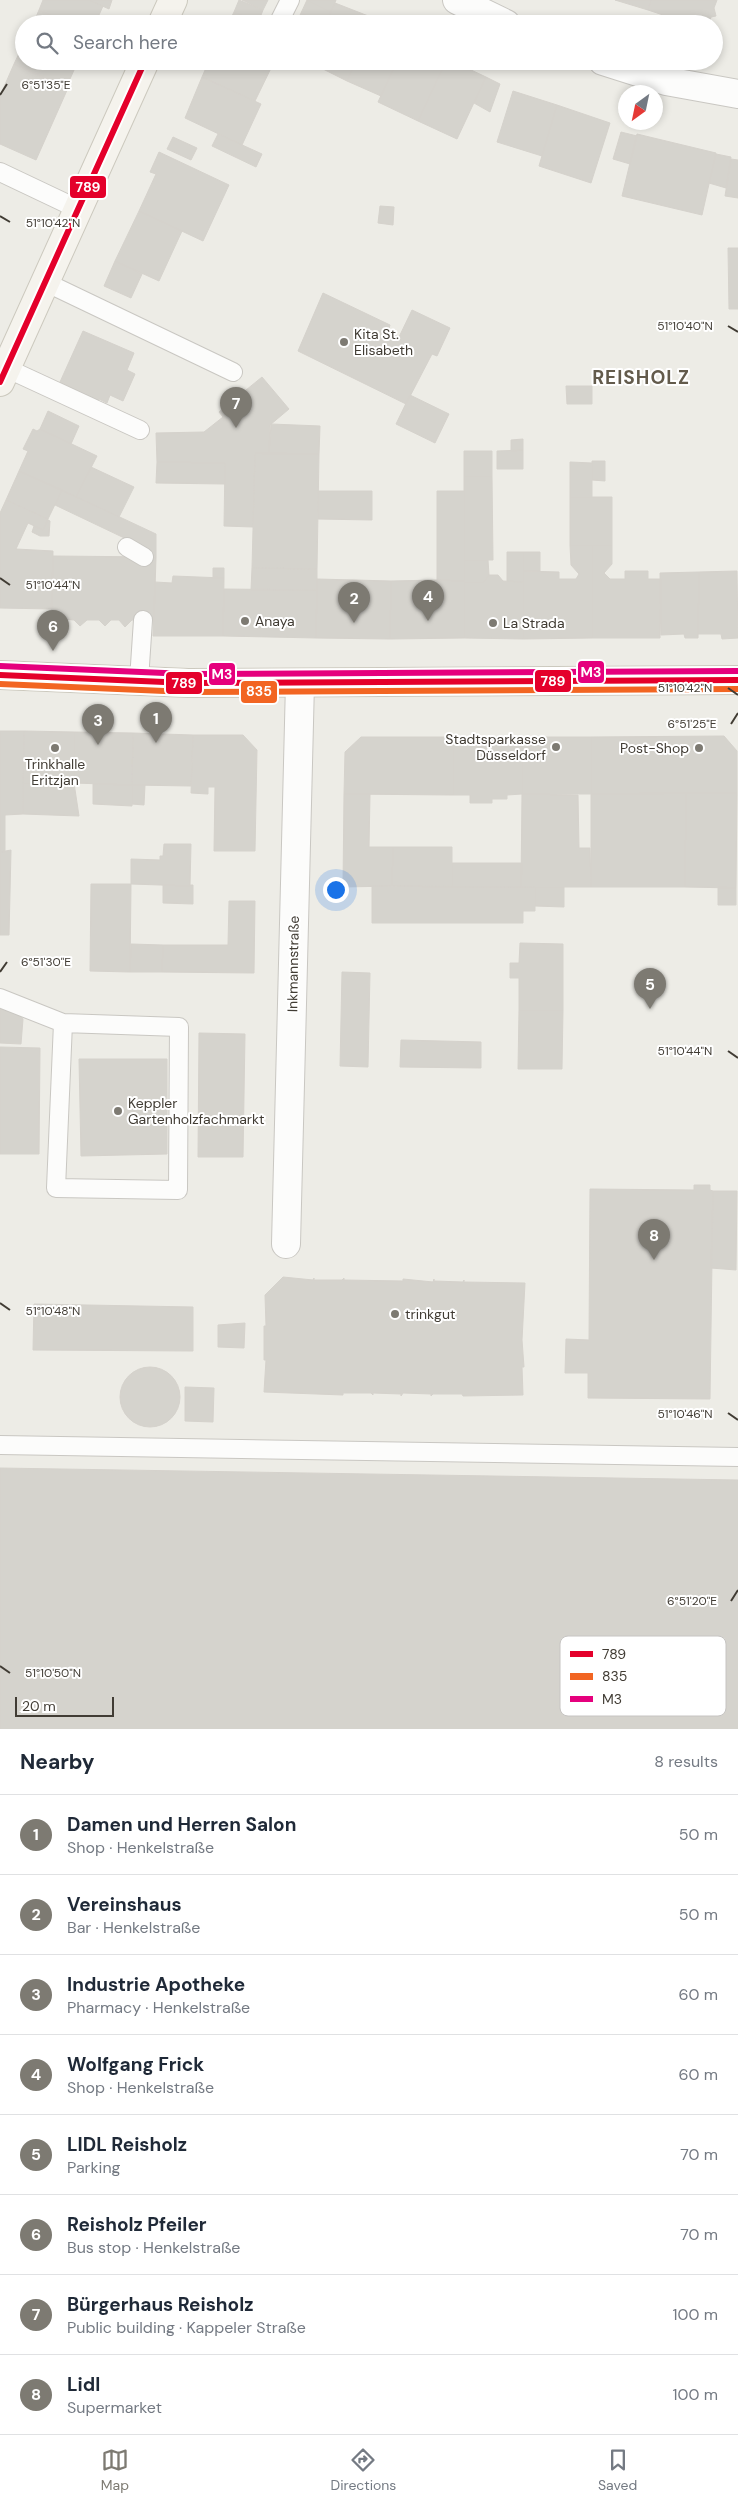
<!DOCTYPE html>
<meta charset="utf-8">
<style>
:root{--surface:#fff;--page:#f6f6f7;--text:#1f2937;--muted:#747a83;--line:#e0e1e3;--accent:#7d7a72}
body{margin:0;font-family:"DM Sans",sans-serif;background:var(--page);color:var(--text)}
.compass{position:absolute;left:618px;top:85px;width:45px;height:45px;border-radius:50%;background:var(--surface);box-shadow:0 2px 8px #0003;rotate:213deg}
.scale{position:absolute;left:15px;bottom:12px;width:99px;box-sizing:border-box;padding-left:5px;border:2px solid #413c34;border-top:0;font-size:14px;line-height:18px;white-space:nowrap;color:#413c34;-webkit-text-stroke:4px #fff;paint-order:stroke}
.you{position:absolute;left:335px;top:889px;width:18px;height:18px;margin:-12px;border:4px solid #fff;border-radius:50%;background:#1a73e8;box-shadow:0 0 0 8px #1a73e833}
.badge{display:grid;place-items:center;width:32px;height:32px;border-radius:50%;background:var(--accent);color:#fff;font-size:16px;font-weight:700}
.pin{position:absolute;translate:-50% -41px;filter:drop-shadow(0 1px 2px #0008)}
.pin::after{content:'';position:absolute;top:26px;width:18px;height:15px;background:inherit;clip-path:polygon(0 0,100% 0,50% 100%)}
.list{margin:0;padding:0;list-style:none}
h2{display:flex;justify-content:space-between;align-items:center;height:65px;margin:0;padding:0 20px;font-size:21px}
h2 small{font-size:16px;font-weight:400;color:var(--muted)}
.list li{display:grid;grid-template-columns:32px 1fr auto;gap:15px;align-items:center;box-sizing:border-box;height:80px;padding:0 20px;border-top:1px solid var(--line)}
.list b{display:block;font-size:19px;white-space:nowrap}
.list p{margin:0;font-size:16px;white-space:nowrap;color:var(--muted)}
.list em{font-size:16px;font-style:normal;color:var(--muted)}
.icon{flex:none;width:28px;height:28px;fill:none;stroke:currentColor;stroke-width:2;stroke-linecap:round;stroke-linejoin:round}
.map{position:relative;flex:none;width:738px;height:1729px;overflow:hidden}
.search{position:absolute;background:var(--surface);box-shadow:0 2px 8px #0003;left:15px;right:15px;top:15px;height:55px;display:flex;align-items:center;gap:12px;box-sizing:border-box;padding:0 18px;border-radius:28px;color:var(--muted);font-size:19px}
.sheet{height:705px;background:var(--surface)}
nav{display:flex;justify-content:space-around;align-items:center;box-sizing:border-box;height:70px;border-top:1px solid var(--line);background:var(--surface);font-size:14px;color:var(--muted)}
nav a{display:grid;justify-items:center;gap:2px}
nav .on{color:var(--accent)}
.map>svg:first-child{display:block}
</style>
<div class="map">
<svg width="738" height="1729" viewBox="0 0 738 1729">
<rect width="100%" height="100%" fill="#edece6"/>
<path fill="#d5d3cd" stroke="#d5d2cc" d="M43,0H89L103,6L95,24H70L39,10Z
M89,0H112L109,9Z
M239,0L263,10L258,23L234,12Z
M242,0H268L263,10Z
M307,0H336L331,12Z
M307,0L331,12L325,24L301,13Z
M615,0H651L648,10Z
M651,0H717L714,8L716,16L711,17L709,24L686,18L680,23L664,19L663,15L648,10Z
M335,3L376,19L373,24H325Z
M39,10L70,24H33Z
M234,12L258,23L257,24H228Z
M301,13L325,24H296Z
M24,43V61H78L66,88L14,64Z
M209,61H273L274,62L255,101L202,77Z
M307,61H356L347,81Z
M356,61H397L381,96L347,81Z
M397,61H446L418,121L378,102Z
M446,61H452L486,77L457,139L418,121Z
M14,64L68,88L36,160L0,144V96Z
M202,77L261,104L242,145L185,118Z
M486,77L500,84L490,112L474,103Z
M513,91L557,105L542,156L497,142Z
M557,105L610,123L591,183L539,166Z
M621,132L637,136L630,164L613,159Z
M218,134L262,154L256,167L212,146Z
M637,134L716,153L702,215L622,196Z
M173,137L197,148L191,160L167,149Z
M159,152L229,185L203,241L139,211L156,174L150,172Z
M716,154L731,157L726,188L709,183Z
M731,159L738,160V198L725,196Z
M380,206L394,207L393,225L378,223Z
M139,211L182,231L159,281L115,261Z
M728,248H738V309H729Z
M115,261L142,274L131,298L104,286Z
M323,293L390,325L388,332L399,337L412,310L450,328L437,356L432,354L406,404L298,351Z
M83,331L134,353L127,370L135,374L123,401L110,395L107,403L99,399L98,401L60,382Z
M262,377L289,409L270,425L269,454L255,453L253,527L224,526L225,463L157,462L156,433L204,432L223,417L219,412Z
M566,386H592V404H567Z
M410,395L449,414L435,443L396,424Z
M48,411L79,426L71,444L40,429Z
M271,424L320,426L319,454H269Z
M33,429L37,431L40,429L97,456L76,497L19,471L28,451L23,449Z
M523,439V450L511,451V440Z
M523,450V469H497V451Z
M464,451H492V476H464Z
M255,453L319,454L317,569L252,568Z
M592,461H605V481L592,480Z
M157,462L225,463V484L156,483Z
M570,462L592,463V497H570Z
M91,467L134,487L119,517L76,497Z
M19,471L62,490L48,519L6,500Z
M464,476H492L493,560H464Z
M62,490L156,534V557L138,548L139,545L55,505Z
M318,491H372V520L318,519Z
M437,491H464V581L437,580Z
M570,497H612V545H570Z
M6,500L48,519L43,530L28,523L16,549L53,551L52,609L0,608V513Z
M48,520L50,521L49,536H40L32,532L34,526L43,530Z
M570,545H592V638L523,639V571L559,572V579H576L579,574L571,565Z
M592,545H612V564L604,573L610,579H625V571H648V579H661L660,638H592Z
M507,552H523V582L507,581Z
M523,552H540V571H523Z
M53,556L156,557L154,620H132L125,627L119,620H111L105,626L99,620H87L80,626L74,620L51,618Z
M464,560H488L489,575L484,582H464Z
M213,568H224V578L213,577Z
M252,568L317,569V590H251Z
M737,571L738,638L722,639L721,634H698L699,572Z
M699,572L698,638H685L684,634L661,635L660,573Z
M489,575H498L503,581L523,582V639L464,638V582H484Z
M173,576L224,578L223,636H153L155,582L172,583Z
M317,579L391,581L390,639L316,638Z
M437,580L464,581V638L390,639L391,581Z
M224,589L317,590L316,638L223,636Z
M0,731H24L23,814L5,815V852H0Z
M24,731L74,732V783H23Z
M74,732L133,733L132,785L74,783Z
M133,733L193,735L191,786L132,785Z
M193,735H243L257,750L255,851H214L215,787H208V794L191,793Z
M724,736L737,751V793L591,794V737Z
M361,737H453V795L344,794L345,752Z
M453,737H522V794L507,795V799H492V803H470V795H453Z
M522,737H591V794H522Z
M23,783H74L79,816L23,814Z
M93,784L132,785V806L93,804Z
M132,785H145L144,805L132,804Z
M686,793H737L736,888L685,887Z
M686,793L685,887H591V794Z
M344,794H370L369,847H393L392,886L343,887Z
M522,794L578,795L579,848H590L591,887H521Z
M164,844H191L190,886L131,884V859L160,860V856H163Z
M393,847H452V887L392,886Z
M11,850L9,935H0V852Z
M452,863H522L521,887H452Z
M91,884H131L130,972L90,971Z
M163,885H193V904L163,903Z
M372,886L535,887V911H523V923H372Z
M535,887H564V907L535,906Z
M718,887L736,888V905H718Z
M229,901H255L254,973L162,972L163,945H228Z
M520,943L563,944V1010H519V978H510V963H519Z
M131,944L163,945L162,972H130Z
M342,972L370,973L368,1067L340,1066Z
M0,1009H15L23,1019L21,1044L0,1043Z
M519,1010H563L562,1069H518Z
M199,1033L245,1034L243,1157H198Z
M401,1040L481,1042V1068L400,1067Z
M0,1047L40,1048L39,1154H0Z
M79,1059H167V1154L81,1156Z
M694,1185H710V1190L713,1191L710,1399L588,1398V1373H565L566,1339L589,1340L590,1189L694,1190Z
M713,1191H737L736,1270L711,1268Z
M283,1277L313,1280L314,1278V1280H342L344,1278V1280L403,1281V1279L433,1282L434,1279V1281L463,1282L464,1280V1282L525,1283L522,1340L524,1367H522L523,1395L463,1396L462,1394H433L431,1396V1394L403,1393L401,1396V1394L373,1393V1395L371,1393H343V1395L264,1392L266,1360H264V1326H266L265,1295Z
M34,1304L193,1307V1351L33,1350Z
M245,1323L244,1348L218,1347V1325Z
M120 1397a30 30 0 1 1 60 0a30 30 0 1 1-60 0Z
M185,1387L214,1388L213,1422L185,1421Z
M0,1468L738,1480V1729H0Z"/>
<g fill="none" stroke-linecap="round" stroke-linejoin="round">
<defs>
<path id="lane" d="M278,24L290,0
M0,172L78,209
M45,282L233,372
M6,368L140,430
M127,547L144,557
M139,680L143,620
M0,998L63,1023L179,1027L178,1190L56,1188L63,1023
M0,1445L738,1457"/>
<path id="street" d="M457,0L506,24
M603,61L666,81L738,94
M286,1244L300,683"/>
<path id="secondary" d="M162,24L173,0
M0,382L145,61
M0,675L188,683L738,680"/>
</defs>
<use href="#lane" stroke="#c9c7c2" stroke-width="20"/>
<use href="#street" stroke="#c9c7c2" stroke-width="30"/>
<use href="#secondary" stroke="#ccc9be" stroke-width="30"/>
<use href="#lane" stroke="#fcfcfb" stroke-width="18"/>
<use href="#street" stroke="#fcfcfb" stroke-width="28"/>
<use href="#secondary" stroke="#f5f3ed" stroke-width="28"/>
<defs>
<path id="bus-1" d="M0,382L145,61
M0,675L188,683L738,680"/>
<path id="bus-2" d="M0,684L188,692L738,689"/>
<path id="bus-3" d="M0,666L188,674L738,671"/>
</defs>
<use href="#bus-1" stroke="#fff" stroke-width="10"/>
<use href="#bus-2" stroke="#fff" stroke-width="10"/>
<use href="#bus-3" stroke="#fff" stroke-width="10"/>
<use href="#bus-1" stroke="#e4002b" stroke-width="6"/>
<use href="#bus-2" stroke="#f26522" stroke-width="6"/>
<use href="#bus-3" stroke="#e5007d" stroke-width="6"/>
</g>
<path fill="none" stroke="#413c34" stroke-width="2" d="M0,95L7,84M0,216L10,222M728,326L738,332M0,578L10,585M728,688L738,695M731,724L738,713M0,972L7,962M728,1051L738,1058M0,1303L10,1310M728,1413L738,1420M731,1601L738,1590M0,1666L10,1673"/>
<g fill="#7d7a72" stroke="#fff" stroke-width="2">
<circle cx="344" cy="342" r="5"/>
<circle cx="245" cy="621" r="5"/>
<circle cx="493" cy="623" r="5"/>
<circle cx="556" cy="747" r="5"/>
<circle cx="55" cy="748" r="5"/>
<circle cx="699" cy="748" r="5"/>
<circle cx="118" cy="1111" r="5"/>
<circle cx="395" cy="1314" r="5"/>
</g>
<g text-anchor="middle" stroke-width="4" stroke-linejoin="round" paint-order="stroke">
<g font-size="14" fill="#413c34" stroke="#fff" text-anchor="start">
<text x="354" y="339">Kita St.<tspan x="354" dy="16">Elisabeth</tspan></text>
<text x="255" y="626">Anaya</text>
<text x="503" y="628">La Strada</text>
<text x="546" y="744" text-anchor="end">Stadtsparkasse<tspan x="546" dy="16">Düsseldorf</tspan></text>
<text x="689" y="753" text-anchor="end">Post-Shop</text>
<text x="55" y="769" text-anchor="middle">Trinkhalle<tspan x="55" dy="16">Eritzjan</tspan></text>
<text x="128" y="1108">Keppler<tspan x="128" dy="16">Gartenholzfachmarkt</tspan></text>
<text x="405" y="1319">trinkgut</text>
</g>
<g font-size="14" fill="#413c34" stroke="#fff">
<text transform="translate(293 964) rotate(-89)" y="5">Inkmannstraße</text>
</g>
<g font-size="19" font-weight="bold" letter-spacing="1" fill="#635b4c" stroke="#fff">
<text x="641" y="384">REISHOLZ</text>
</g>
</g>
<rect x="560" y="1636" width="166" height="80" rx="8" fill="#fff" stroke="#c6c4c2" stroke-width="1"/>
<rect x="570" y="1651" width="23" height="6" fill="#e4002b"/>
<rect x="570" y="1673" width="23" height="7" fill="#f26522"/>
<rect x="570" y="1696" width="23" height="6" fill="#e5007d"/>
<g font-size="14" fill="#413c34">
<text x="602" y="1659">789</text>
<text x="602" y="1681">835</text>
<text x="602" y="1704">M3</text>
</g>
<g font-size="12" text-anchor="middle" fill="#413c34" stroke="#fff" stroke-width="4" stroke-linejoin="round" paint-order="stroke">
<text x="46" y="89">6°51'35"E</text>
<text x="53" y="227">51°10'42"N</text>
<text x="685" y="330">51°10'40"N</text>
<text x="53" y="589">51°10'44"N</text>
<text x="685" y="692">51°10'42"N</text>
<text x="692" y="728">6°51'25"E</text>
<text x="46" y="966">6°51'30"E</text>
<text x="685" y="1055">51°10'44"N</text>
<text x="53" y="1315">51°10'48"N</text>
<text x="685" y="1418">51°10'46"N</text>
<text x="692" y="1605">6°51'20"E</text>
<text x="53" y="1677">51°10'50"N</text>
</g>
<g stroke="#fff" stroke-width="2">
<rect x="69" y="175" width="38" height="24" rx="5" fill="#e4002b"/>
<rect x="577" y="660" width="28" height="24" rx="5" fill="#e5007d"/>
<rect x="208" y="662" width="28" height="24" rx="5" fill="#e5007d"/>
<rect x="534" y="669" width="38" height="24" rx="5" fill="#e4002b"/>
<rect x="165" y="671" width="38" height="24" rx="5" fill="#e4002b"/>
<rect x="240" y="680" width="38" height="24" rx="5" fill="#f26522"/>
</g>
<g font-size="14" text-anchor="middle" font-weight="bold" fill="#fff">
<text x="88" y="192">789</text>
<text x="591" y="677">M3</text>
<text x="222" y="679">M3</text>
<text x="553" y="686">789</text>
<text x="184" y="688">789</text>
<text x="259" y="696">835</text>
</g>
</svg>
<svg class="compass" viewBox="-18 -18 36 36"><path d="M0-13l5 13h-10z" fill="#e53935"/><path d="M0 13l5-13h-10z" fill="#747a83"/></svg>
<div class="scale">20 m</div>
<div class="you"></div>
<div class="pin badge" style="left:156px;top:743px">1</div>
<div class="pin badge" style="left:354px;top:623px">2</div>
<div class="pin badge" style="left:98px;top:745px">3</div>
<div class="pin badge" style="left:428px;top:621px">4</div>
<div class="pin badge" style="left:650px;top:1009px">5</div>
<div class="pin badge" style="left:53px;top:651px">6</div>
<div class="pin badge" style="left:236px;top:428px">7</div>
<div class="pin badge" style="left:654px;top:1260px">8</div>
<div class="search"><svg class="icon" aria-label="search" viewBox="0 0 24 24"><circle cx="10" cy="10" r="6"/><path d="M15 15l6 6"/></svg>Search here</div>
</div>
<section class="sheet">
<h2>Nearby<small>8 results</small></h2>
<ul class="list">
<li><span class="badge">1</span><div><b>Damen und Herren Salon</b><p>Shop · Henkelstraße</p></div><em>50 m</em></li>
<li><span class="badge">2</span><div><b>Vereinshaus</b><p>Bar · Henkelstraße</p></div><em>50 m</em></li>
<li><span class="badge">3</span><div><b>Industrie Apotheke</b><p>Pharmacy · Henkelstraße</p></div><em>60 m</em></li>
<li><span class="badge">4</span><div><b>Wolfgang Frick</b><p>Shop · Henkelstraße</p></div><em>60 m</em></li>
<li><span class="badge">5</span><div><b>LIDL Reisholz</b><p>Parking</p></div><em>70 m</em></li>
<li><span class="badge">6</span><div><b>Reisholz Pfeiler</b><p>Bus stop · Henkelstraße</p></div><em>70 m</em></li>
<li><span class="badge">7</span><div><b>Bürgerhaus Reisholz</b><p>Public building · Kappeler Straße</p></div><em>100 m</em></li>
<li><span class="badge">8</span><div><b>Lidl</b><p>Supermarket</p></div><em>100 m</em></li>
</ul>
</section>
<nav>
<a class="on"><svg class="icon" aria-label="map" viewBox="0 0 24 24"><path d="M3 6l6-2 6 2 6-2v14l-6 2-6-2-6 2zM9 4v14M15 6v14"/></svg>Map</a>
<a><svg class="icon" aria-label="directions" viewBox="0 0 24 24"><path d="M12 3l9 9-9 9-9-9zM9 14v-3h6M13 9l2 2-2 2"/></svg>Directions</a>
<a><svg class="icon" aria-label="saved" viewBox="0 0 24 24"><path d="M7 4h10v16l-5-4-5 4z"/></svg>Saved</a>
</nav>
